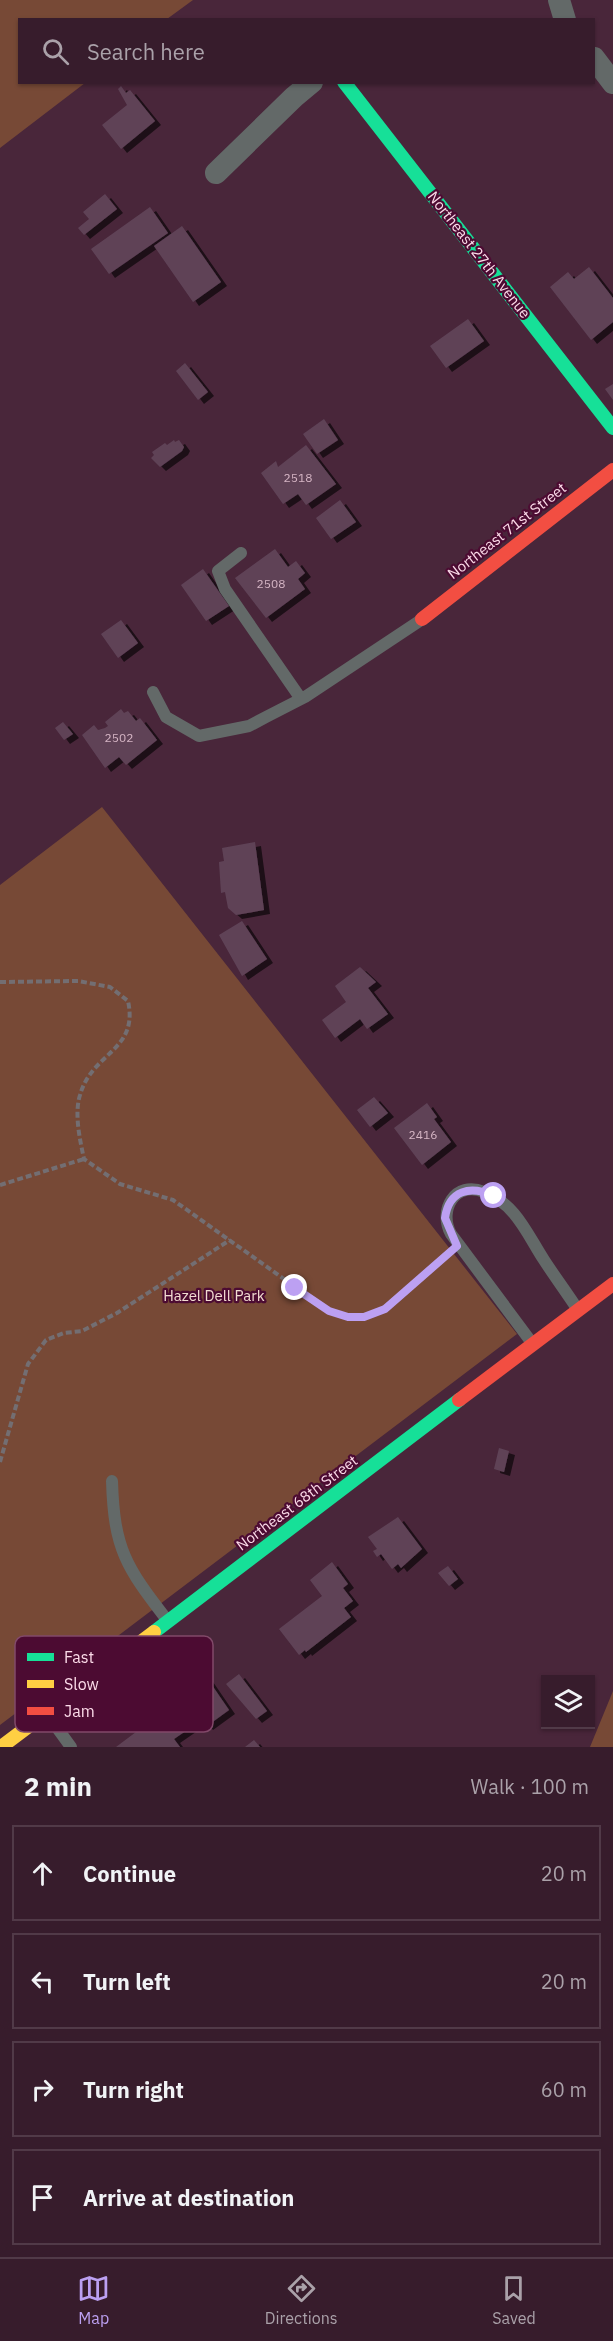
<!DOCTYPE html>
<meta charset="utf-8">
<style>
:root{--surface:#371c2c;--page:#3e2534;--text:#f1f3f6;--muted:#aaa1a9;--line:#513a48;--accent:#bca0f2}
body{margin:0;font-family:"IBM Plex Sans",sans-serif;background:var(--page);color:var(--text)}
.controls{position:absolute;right:18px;bottom:18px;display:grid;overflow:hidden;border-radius:0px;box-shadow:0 2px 4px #0004}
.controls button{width:54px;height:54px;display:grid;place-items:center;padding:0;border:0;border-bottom:2px solid var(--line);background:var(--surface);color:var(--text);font:30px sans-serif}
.stop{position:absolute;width:18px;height:18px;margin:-14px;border:4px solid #bca0f2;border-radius:50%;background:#fff}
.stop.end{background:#bca0f2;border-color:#fff;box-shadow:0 2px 6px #0008}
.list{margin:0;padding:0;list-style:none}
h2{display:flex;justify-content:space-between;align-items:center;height:78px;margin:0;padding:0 24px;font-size:26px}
h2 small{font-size:20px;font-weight:400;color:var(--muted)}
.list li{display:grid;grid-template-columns:39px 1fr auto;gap:18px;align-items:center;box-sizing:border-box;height:96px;margin:0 12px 12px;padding:0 12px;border:2px solid var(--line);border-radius:0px}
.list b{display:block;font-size:22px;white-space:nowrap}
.list em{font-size:20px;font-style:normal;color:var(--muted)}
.icon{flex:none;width:33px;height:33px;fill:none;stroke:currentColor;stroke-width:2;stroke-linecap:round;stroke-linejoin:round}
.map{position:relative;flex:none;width:613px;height:1747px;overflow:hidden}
.search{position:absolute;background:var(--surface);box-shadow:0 2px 4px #0004;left:18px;right:18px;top:18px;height:66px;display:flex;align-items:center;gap:15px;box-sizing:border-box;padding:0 21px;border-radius:0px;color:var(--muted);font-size:22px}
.sheet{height:510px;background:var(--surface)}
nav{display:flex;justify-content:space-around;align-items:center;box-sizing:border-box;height:84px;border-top:2px solid var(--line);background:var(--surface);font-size:16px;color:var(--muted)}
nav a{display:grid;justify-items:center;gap:3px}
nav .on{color:var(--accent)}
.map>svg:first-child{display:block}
</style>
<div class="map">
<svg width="613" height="1747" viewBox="0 0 613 1747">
<defs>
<filter id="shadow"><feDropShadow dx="6" dy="4" stdDeviation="0" flood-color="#0009"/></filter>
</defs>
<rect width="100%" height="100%" fill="#49263a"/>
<path fill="#774936" d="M0,0H193L167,19L20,20V82L85,83L0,148Z
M102,807L517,1334L0,1725V885Z
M613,1691V1747H590Z"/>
<path fill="#5f4357" filter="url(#shadow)" d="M121,86L126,93L130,90L155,121L121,149L102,125L127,105L118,89Z
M105,194L117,209L84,235L78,228L89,219L83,212Z
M150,207L168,233L109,274L91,249Z
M182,226L221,282L193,302L154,246Z
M589,267L613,298V322L591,340L550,287L568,272L574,279Z
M468,319L484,341L446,368L430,346Z
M185,363L208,392L198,400L176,371Z
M613,384V400L605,389Z
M324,419L338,440L317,454L303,434Z
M174,440L175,442L179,440L184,447L182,451L160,467L151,458L154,455L152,452L165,443L167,445Z
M306,445L336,484L306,505L298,494L283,504L261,473L276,461L278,467Z
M340,500L356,522L331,539L316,518Z
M275,549L288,567L296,561L305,573L298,579L305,589L266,618L235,578Z
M203,569L229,606L206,621L181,585Z
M121,620L138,643L118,658L101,634Z
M121,709L124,713L128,711L136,721L140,718L157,740L126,765L119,757L105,768L82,735L94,725L98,730L105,728L108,726L105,722Z
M63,722L73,734L64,740L55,728Z
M255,842L264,910L236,915L228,908L225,892L221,893L219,862L224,861L222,848Z
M242,921L267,959L242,976L219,935Z
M360,967L376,982L368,988L388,1014L367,1029L360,1019L335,1038L322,1020L346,1002L335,986Z
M374,1097L388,1113L370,1127L357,1110Z
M427,1103L437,1117L434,1119L451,1142L422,1165L394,1128Z
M499,1448L509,1451L504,1472L494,1469Z
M398,1517L422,1549L401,1568L398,1564L392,1569L381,1554L377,1557L373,1551L377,1549L368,1537Z
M332,1562L348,1584L343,1588L353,1601L344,1608L351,1617L306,1652L305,1650L299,1655L279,1629L322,1596L310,1580Z
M448,1566L458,1579L449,1586L438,1573Z
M196,1672L201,1679L205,1675L229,1710L207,1726L177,1687Z
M239,1674L267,1711L256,1719L226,1684Z
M172,1705L190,1728L174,1739L180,1747H116Z
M254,1740L260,1747H245Z"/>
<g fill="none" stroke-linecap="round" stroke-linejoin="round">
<path stroke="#736e72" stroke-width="4" stroke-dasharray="6 3" stroke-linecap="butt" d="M0,982L78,981L110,987L128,1001C139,1051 92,1052 80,1095C74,1114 80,1140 84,1159L120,1184L173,1200L329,1311C368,1324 376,1315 404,1290C418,1278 433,1266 448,1254
M0,1185L84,1159
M0,1462L28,1364L46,1340L64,1333L82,1331L117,1313L230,1240"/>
<path stroke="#636968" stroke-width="12" d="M241,553L218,571L225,589L301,699
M153,692L166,717L199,736L249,726L266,717L305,697L421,620
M532,1343L451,1234C438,1210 455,1180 484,1192C516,1204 527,1234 544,1260C555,1277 567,1293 578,1310
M112,1481C114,1549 126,1567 167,1620
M47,1714L71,1747"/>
<path stroke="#636968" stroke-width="22" d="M559,0L565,20
M594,58L613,83
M216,173L294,97L312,82"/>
<path stroke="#16e098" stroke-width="14" d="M344,82L613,428
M154,1632L459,1400"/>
<path stroke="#ffcf43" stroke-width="14" d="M1,1747L154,1632"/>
<path stroke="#f24e42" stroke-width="14" d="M422,619L613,470
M459,1400L613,1284"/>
</g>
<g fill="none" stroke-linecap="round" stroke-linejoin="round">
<path stroke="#bca0f2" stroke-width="8" d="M295,1288L329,1311L348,1317H364L385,1309L457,1246L445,1218C449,1190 470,1185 494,1196"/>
</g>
<g text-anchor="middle" stroke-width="4.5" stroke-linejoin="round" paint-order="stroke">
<g font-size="12" fill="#d5b5c4">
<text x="298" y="482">2518</text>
<text x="271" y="588">2508</text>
<text x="119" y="742">2502</text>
<text x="423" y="1139">2416</text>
</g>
<g font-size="15" fill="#fcdbe9" stroke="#4c0b32">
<text transform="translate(479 255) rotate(52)" y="5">Northeast 27th Avenue</text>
<text transform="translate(507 531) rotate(-38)" y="5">Northeast 71st Street</text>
<text transform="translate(297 1503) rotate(-37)" y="5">Northeast 68th Street</text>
</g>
<g font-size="15" fill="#f2dcd1" stroke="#4c0b32">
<text x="214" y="1301">Hazel Dell Park</text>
</g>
</g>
<rect x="15" y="1636" width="198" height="96" rx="9" fill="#4c0b32" stroke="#814969" stroke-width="1.5"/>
<rect x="27" y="1653" width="27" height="8" fill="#16e098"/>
<rect x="27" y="1680" width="27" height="8" fill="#ffcf43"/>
<rect x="27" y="1707" width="27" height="8" fill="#f24e42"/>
<g font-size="16" fill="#fcdbe9">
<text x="64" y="1663">Fast</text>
<text x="64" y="1690">Slow</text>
<text x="64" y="1717">Jam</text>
</g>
</svg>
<div class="controls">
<button><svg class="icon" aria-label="layers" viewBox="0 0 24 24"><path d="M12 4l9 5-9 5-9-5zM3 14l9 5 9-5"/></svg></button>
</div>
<div class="stop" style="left:494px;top:1196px"></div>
<div class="stop end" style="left:295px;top:1288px"></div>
<div class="search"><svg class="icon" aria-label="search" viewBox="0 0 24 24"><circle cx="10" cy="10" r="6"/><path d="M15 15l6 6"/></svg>Search here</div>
</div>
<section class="sheet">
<h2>2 min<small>Walk · 100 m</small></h2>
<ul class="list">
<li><svg class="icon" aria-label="ahead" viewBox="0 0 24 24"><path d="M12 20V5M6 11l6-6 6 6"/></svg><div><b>Continue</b></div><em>20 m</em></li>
<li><svg class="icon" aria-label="left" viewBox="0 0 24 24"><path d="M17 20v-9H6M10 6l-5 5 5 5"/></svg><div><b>Turn left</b></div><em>20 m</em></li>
<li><svg class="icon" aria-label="right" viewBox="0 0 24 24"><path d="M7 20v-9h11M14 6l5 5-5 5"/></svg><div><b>Turn right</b></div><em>60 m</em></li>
<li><svg class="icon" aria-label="arrive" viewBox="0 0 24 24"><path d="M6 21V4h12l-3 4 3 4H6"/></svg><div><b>Arrive at destination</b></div></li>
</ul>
</section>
<nav>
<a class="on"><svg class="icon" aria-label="map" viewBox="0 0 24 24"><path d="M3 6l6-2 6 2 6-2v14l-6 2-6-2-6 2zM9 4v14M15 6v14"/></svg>Map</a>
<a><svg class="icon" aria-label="directions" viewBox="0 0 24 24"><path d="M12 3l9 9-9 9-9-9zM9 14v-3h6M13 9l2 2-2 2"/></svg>Directions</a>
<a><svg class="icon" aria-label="saved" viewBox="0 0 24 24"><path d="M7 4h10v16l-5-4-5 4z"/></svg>Saved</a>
</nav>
